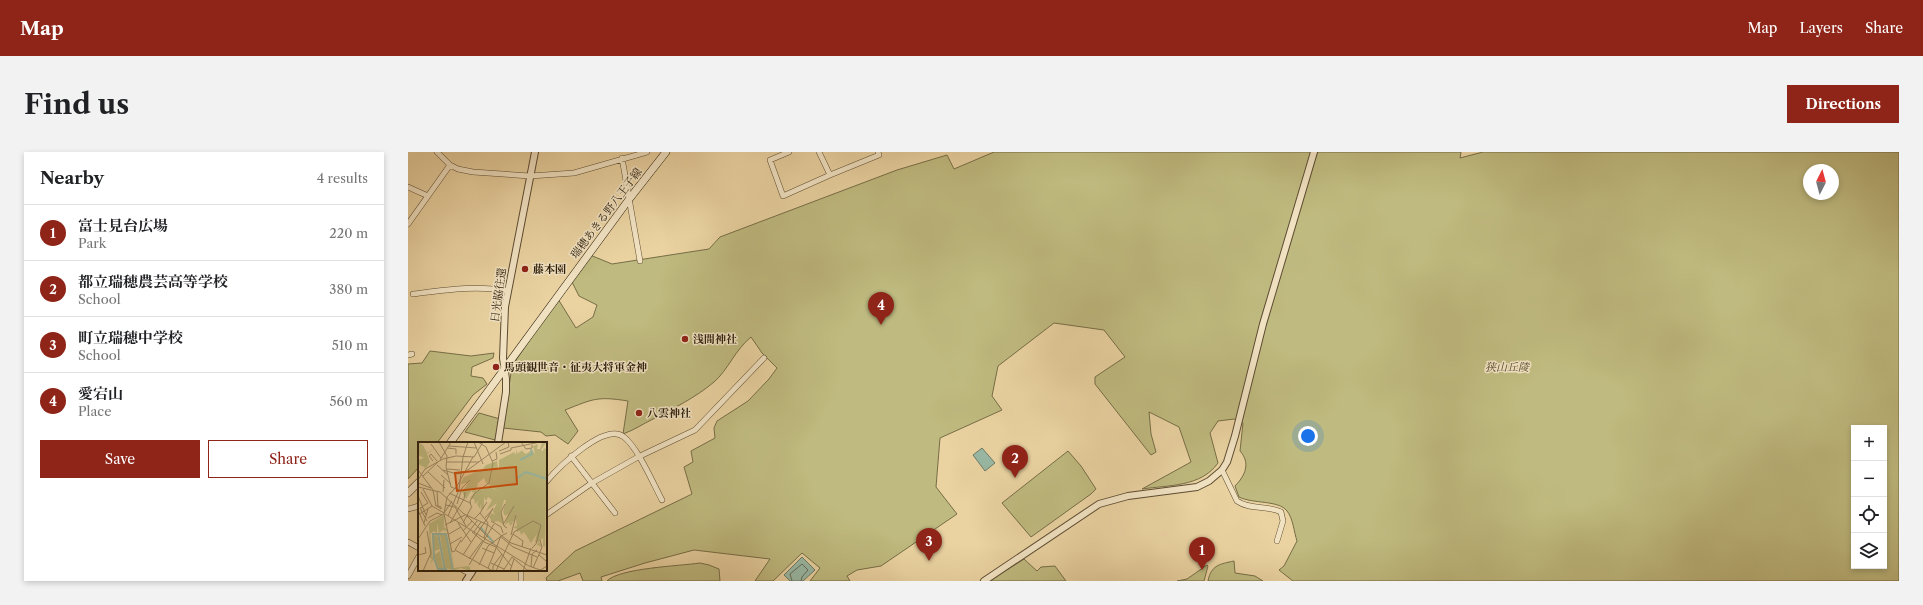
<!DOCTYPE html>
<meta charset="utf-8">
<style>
:root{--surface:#fff;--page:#f2f2f2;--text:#202124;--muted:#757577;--line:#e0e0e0;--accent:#8f2418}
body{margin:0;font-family:"Libre Caslon Text","Noto Serif JP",serif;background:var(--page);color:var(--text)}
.controls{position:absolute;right:12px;bottom:12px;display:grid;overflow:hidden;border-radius:0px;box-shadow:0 2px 6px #0003}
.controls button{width:36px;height:36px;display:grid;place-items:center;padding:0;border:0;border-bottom:1px solid var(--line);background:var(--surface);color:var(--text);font:20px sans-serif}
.compass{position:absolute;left:1395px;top:12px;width:36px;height:36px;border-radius:50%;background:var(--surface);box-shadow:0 2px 6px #0003;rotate:6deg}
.you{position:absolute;left:900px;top:284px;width:14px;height:14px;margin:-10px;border:3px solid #fff;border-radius:50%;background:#1a73e8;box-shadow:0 0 0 6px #1a73e833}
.badge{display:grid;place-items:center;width:26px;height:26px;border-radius:50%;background:var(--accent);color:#fff;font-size:13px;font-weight:700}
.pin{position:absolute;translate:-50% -33px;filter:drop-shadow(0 1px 2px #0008)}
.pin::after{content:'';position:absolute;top:21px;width:14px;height:12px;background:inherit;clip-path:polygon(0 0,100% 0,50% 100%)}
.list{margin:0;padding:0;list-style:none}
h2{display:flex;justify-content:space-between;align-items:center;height:52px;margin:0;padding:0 16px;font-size:17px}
h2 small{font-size:13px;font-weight:400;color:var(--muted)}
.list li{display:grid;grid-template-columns:26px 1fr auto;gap:12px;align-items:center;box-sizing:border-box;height:56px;padding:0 16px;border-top:1px solid var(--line)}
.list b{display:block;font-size:15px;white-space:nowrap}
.list p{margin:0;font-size:13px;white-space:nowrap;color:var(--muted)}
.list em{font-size:13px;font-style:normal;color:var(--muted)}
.actions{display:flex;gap:8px;padding:12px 16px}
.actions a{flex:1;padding:9px 0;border:1px solid var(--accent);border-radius:0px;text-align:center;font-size:14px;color:var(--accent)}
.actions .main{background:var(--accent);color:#fff}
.icon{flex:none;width:22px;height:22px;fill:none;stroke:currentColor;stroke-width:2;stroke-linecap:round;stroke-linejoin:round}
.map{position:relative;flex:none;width:1491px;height:429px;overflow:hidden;border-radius:0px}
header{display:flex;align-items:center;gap:24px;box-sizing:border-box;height:56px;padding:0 20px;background:var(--accent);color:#fff}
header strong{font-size:19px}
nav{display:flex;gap:22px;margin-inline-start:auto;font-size:14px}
.intro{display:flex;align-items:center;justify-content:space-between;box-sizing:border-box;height:96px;padding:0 24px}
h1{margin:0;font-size:28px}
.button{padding:10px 18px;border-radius:0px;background:var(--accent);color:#fff;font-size:14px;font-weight:700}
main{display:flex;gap:24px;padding:0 24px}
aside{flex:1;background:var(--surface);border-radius:0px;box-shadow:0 2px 6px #0003}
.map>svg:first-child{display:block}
</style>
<header>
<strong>Map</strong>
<nav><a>Map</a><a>Layers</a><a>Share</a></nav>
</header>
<div class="intro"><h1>Find us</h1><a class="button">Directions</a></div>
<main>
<aside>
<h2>Nearby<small>4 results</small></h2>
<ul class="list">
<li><span class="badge">1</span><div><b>富士見台広場</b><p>Park</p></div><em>220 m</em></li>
<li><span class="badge">2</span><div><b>都立瑞穂農芸高等学校</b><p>School</p></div><em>380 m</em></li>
<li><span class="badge">3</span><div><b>町立瑞穂中学校</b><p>School</p></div><em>510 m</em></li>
<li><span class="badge">4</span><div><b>愛宕山</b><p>Place</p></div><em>560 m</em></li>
</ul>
<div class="actions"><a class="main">Save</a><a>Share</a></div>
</aside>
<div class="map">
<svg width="1491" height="429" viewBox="0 0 1491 429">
<rect width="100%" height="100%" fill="#ead2a1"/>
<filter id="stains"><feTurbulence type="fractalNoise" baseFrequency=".005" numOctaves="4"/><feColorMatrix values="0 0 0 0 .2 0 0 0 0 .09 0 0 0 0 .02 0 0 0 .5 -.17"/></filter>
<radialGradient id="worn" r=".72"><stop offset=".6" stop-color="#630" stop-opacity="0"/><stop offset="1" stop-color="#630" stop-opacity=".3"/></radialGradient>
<path fill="#bfba7f" stroke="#766d46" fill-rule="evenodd" d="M586,0H1053L1052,6L1075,0H1491V429H885L871,418L876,414L889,389C886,380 885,366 879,359C871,348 845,352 831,345L827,334C837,324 843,311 832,299L835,271L826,267L810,269L802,281L810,311C793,335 761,333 734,337L783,310L771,275L741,260L743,282L748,300L743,303L687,232V225L717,205L696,178L646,171L590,214L584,244L594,258L532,286L528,335L549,362L473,414L449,418L439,424L442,429H402L412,416L394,401L365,429H347L362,407L286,398L237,411L193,425L194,429H175L172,421L150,429H139L138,426L167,399L284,342L276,315L285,310L283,299L307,286L306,276L309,269L340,249L361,227L369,216L354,201L343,185C327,198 320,218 306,230C287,246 266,256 245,267C235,272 226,278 215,282L220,249C189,244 185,247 157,258L170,279L160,292L147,283L138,284L133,280L95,276L104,214L150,147L168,176L185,165L189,153L171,144L163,128L182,103L204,112L301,97L312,85L489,18L539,3L546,17ZM1401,18H1425V42H1401ZM1446,276H1476V414H1446Z
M22,199L63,204L86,201L85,206L64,215L63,224L75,226L79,232L65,243L29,291H11V315L0,327V212L14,211Z
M71,261L92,267L87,288L57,280Z
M660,299L673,314L688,337L683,342L623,385L594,351Z
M616,407L629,419L633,415L647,414L658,429H581Z
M826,409L827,421L847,424L855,429H800C803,413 812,412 826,409Z
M292,411L301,413L311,417L312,429H199C211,416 272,414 292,411Z
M799,413L800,414L796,429H769L779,427Z"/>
<path fill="#98b8a4" stroke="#6e7b68" d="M574,296L587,311L577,319L565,303Z
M394,405L407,418L395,429H382L376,423Z"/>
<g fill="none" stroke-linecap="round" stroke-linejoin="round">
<path stroke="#636c58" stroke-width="1" d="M384,429L382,422L394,412L400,418L394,425L393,429"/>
<defs>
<path id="minor" d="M29,0L42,13L50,17L65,20L122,24L166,21L239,0
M381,0L362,8L375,44L422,23
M411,0L422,23L471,3L470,0
M214,6L232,109
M0,35L20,44
M0,72L42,13
M5,142C37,138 68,133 100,139
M0,203L4,202
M163,304L207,361
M814,318L829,349C842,358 859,353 873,360L875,369L869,389
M138,330C149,317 197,269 216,285C230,296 245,331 254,348
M0,357L11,354
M138,363L184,331L230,305L287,278L356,206
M0,390L11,396
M55,418L63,422
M0,424L11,404
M113,429V418"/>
<path id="tertiary" d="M90,291L98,240V227L95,206L97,155L127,0
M58,429L65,418
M576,429L691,352L720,344L789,335L801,329L814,318L819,310L827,284L855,172L906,0"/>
<path id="secondary" d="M42,291L222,46L258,0
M0,341L11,330"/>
</defs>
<use href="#minor" stroke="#5d4c32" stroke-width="6"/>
<use href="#tertiary" stroke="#5d4c32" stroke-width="8"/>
<use href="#secondary" stroke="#2e200d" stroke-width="8"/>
<use href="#minor" stroke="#f1e2c2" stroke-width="5"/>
<use href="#tertiary" stroke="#f1e2c2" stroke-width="6"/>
<use href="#secondary" stroke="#f1e2c2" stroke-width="7"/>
</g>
<g fill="#8f2418" stroke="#f1e2c2" stroke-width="1.5">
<circle cx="117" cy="117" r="4"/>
<circle cx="277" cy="187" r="4"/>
<circle cx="88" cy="215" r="4"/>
<circle cx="231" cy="261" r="4"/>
</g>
<g text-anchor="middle" stroke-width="3" stroke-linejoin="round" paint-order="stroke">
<g font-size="11" fill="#2e200d" stroke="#f1e2c2">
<text transform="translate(198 61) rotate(-53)" y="4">瑞穂あきる野八王子線</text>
<text transform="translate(90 143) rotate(-82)" y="4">日光脇往還</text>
</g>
<g font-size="11" font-weight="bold" fill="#2e200d" stroke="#f1e2c2" text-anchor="start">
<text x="125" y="121">藤本園</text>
<text x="285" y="191">浅間神社</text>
<text x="96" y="219">馬頭観世音・征夷大将軍金神</text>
<text x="239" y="265">八雲神社</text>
</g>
<g font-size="11" font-style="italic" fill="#52462a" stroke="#f1e2c2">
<text x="1099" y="219">狭山丘陵</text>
</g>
</g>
<g transform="translate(10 290)">
<rect width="129" height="129" fill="#ead2a1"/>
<path d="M0,0L5,3L9,11L16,7L9,12L12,20L8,26L0,22V18L6,16L0,13ZM124,1H128L123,8L125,9L126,5L127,7L129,6L127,105L125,104V96L121,100L124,105L119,103L120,100H117L119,92L113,101L106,90L103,93L102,89L99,90V87L95,85L99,84L98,77L95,80L92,79L95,81L92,84L91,80L87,83L90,72L87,74L85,70L88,58H86L83,70L86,83L80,79L75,80L71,75L74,71L77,73L75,69L79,61L68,69L74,58L70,55L68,59L66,55V64L64,68H63L62,61V67L59,62L61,58L57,62L56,57L52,56L56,51L54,50L55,46L48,57L44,50L50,41L42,42L46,35L65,27L68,23L79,19L80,27H81V18L96,10L98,13V8L100,12L101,10L107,7L104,9L108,12L114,8L117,12L115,4L120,2L119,7H122ZM66,36L68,41L80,49L72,45L58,49L60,41ZM26,73V85L30,88L36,126L51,124L53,129L43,126L36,128L29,89L25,88L21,91L19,81V91L16,89L12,92L15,118L12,122L14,117L12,116L11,82ZM26,91L28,92L34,128L27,126L22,93ZM19,93L22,107L17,109L14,94ZM22,109L25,126L21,127L16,113Z" fill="#bfba7f" fill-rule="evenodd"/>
<path fill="none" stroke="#98b8a4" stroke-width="2" d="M102,18L114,12L113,7M99,36L108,30L129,37M62,85L76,101M20,91L27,129M29,127H20L16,116L15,92H28L35,129"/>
<path fill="none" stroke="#9f8b66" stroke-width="1" d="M21,0L29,14L28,25L33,45L41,48M56,0L65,22M60,0L68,5L75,21L71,41M103,0L108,7L114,6V3M13,2L23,16M31,4L59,6M29,6L38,7V12M81,9L91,5L90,0M82,12L93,8V6L122,0M45,15L50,0M22,18L33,0M15,19L11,14L13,12L19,19M74,19L79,17L78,10M28,20H61M19,23L30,33M29,27L42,28M0,28L15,48M25,28L39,32L47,30L88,0M10,30L27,46M23,33L33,42M5,34L20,20M0,38L7,27L25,17L38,14L56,15L65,0M0,41L13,46M0,45L22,50L46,72L70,83L93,101L129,113M5,47L14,64L26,71M15,48L18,64H20L23,65V67L19,64M19,49L20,64M3,50L10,61L5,64M25,50L26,38M31,51L52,61M0,54L8,73M39,62L44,46L52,38M87,62L83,70L86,84L89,86M28,63L37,65L48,84M53,64L52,59L57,51L71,41M5,65L2,66L9,79M0,68L7,84M26,71L34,59M62,71L69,60M26,72L34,110L37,109M27,72L111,124L125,129M0,73L14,64M48,73L70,95M30,74L41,48L45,15M10,76L19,71L24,73M67,76L75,67M56,77L62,71L70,81M68,79L75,66M73,79L83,85L85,91M6,81L10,67M32,81L46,57L47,50M40,81L53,100M45,81L54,64M86,81L96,64M27,83L47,73M45,89L54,79M54,90L66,100L78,105L94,125M56,90L63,80M31,92L43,85M95,92L105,99L104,105M93,93L98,73M82,94L95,105M66,96L70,81M0,97L12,79L26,72L29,55L39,44L55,15M43,98L37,108L75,129M43,100L59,79M32,102L44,95M95,105L119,115M64,106L76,111M122,110L124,105L122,98M0,113L8,111L7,105M45,113L68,78M121,113L128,119L129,116M94,115L109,128L121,129L129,124M51,117L65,98M73,121L86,127M51,123L76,82M61,123L70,104L82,95M113,125L114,112L119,108M70,126L83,94L89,91M115,126L122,110M5,129L13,111L9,89M75,129V124L84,112M78,129L96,90L115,79L123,83L118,102L114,106M85,129L94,115M92,129L96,117M105,129L113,106"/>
<path fill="#cc500c" fill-opacity="0.15" stroke="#cc500c" stroke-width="2" d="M98,25L99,42L39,49L37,31Z"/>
<rect width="129" height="129" fill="none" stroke="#2e200d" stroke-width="2"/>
</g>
<rect width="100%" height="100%" filter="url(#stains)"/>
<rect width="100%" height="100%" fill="url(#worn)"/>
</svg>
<div class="controls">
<button>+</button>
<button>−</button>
<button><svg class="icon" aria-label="locate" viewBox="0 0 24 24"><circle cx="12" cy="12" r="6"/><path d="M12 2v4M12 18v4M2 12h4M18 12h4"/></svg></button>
<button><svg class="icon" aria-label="layers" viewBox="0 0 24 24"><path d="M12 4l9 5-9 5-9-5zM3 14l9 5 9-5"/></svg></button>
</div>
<svg class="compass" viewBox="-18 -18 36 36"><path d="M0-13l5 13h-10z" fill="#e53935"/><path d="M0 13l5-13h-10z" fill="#757577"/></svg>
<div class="you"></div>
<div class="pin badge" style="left:794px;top:418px">1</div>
<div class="pin badge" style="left:607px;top:326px">2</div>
<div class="pin badge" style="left:521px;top:409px">3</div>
<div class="pin badge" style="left:473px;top:173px">4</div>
</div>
</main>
